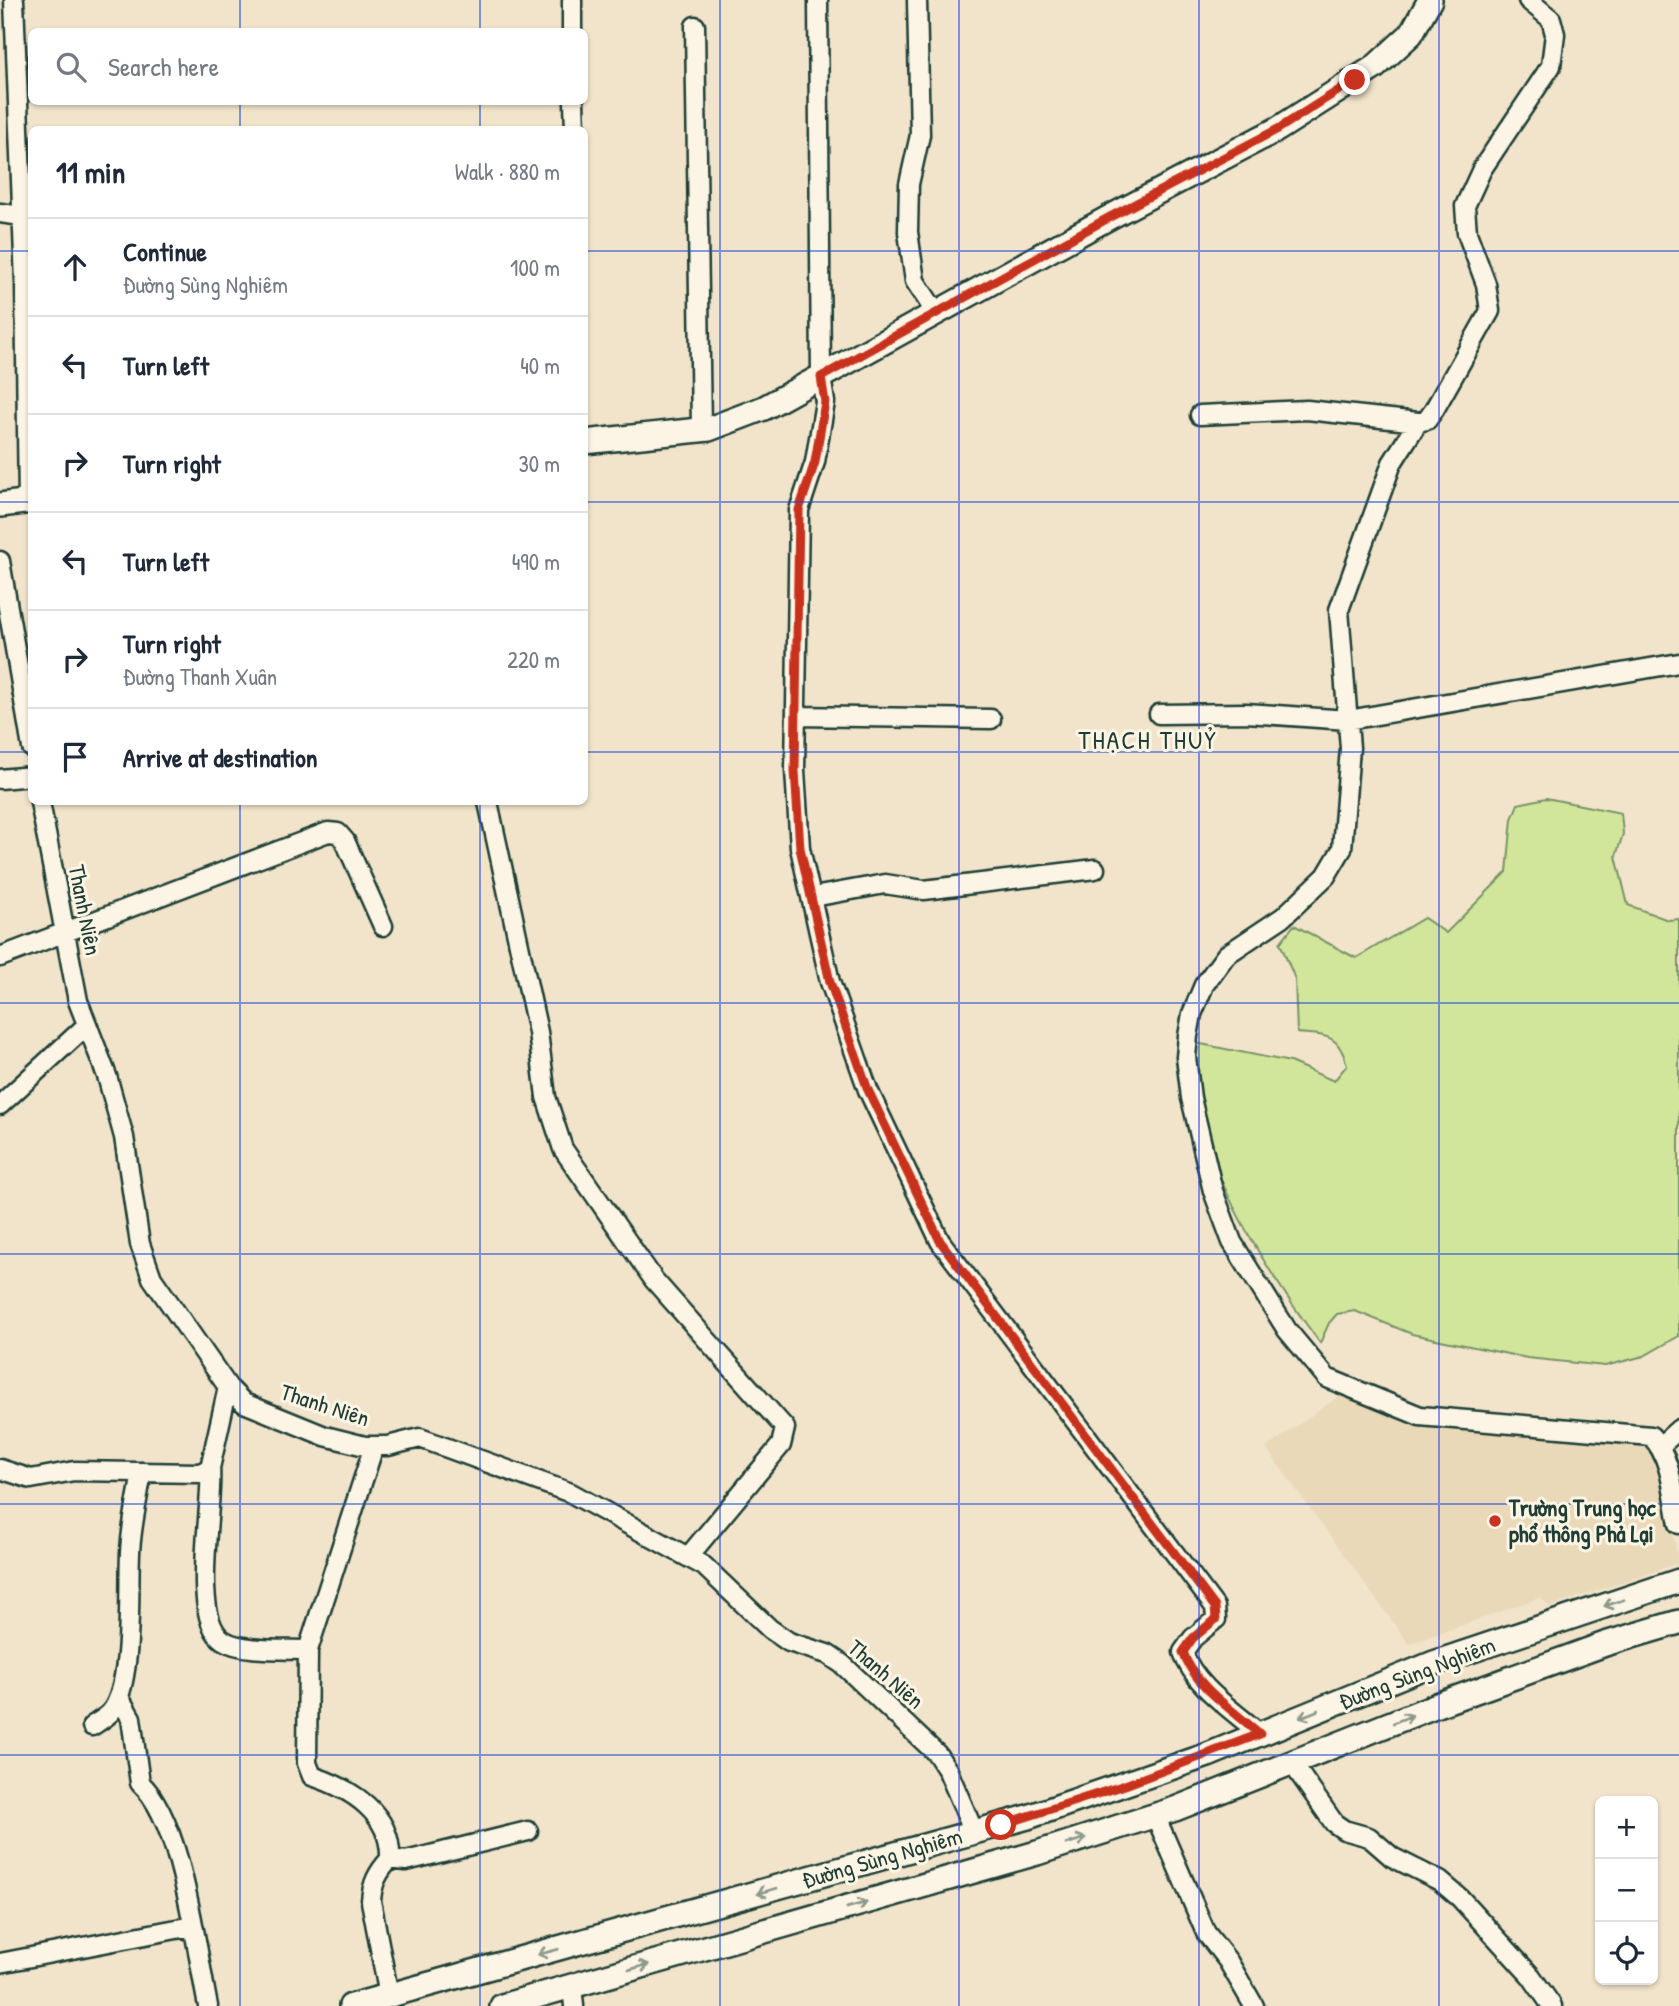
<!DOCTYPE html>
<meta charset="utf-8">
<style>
:root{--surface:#fff;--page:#f6f6f7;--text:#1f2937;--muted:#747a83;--line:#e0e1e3}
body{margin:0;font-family:"Patrick Hand",sans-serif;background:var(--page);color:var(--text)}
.controls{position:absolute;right:21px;bottom:21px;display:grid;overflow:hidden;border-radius:10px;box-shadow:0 2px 5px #0004}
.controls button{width:63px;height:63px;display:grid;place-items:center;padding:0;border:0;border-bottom:2px solid var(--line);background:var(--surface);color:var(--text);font:35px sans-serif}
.stop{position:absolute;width:21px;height:21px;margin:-16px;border:5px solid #c8321e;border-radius:50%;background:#fff}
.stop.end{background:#c8321e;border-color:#fff;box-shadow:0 2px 7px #0008}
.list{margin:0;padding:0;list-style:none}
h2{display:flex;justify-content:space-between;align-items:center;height:91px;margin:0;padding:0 28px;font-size:30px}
h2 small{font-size:23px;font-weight:400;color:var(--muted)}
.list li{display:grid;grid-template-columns:46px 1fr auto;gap:21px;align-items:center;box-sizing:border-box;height:98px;padding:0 28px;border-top:2px solid var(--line)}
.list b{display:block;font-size:26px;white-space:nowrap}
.list p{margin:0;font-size:23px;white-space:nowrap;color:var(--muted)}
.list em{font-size:23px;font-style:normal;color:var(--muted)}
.icon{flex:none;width:38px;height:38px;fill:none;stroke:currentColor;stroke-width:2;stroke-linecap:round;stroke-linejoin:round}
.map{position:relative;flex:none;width:1679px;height:2006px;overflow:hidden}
.search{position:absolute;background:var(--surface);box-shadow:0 2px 5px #0004;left:28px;top:28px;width:560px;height:77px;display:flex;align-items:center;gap:18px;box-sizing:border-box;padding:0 24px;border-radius:10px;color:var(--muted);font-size:26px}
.panel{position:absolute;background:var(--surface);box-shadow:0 2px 5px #0004;left:28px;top:126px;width:560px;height:679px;border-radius:10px}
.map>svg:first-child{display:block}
</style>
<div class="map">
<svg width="1679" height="2006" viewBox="0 0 1679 2006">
<rect width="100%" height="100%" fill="#f1e4cb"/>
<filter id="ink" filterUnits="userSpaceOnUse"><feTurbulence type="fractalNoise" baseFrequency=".0143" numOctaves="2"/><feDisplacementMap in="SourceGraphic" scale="14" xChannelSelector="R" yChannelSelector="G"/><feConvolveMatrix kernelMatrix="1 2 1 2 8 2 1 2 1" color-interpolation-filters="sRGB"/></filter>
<g filter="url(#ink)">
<path fill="#e9d9b8" d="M1342,1394L1426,1426L1505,1429L1646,1447L1658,1460L1679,1563L1549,1607L1541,1597L1409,1644L1266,1448Z"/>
<path fill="#d1e69a" stroke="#789267" stroke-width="2" d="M1546,798L1621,813L1623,834L1616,856L1628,905L1668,920L1679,919V1336L1644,1356L1605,1366L1527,1358L1412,1334L1355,1311L1337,1314L1329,1323L1320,1343C1271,1277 1207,1180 1197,1096C1195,1079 1196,1060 1196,1043L1290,1062L1334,1081L1347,1065C1338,1033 1327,1036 1297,1033L1295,979L1280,943L1294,925L1356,958L1424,918L1446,933L1507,872L1512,819L1518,804Z"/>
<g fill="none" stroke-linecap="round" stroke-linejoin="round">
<defs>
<path id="minor" d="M14,0L25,283L28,502
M572,0V32
M818,0L821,377L825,402L815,462L799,510L795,771L800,848L830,982L868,1090L940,1241L1215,1607L1216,1619L1193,1638L1183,1652C1194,1686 1234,1711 1260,1734
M917,0L920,135L909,184L908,232L915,281L936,313
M1528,0L1551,19L1555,34L1551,66L1482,169L1465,206L1467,233L1486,284L1490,311L1434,410L1427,420L1418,422L1392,463L1339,610L1350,748L1342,849L1326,876L1283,917L1226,955L1204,985L1192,1014L1188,1036L1186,1057L1191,1098L1213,1191L1232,1242L1287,1330L1327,1378L1420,1416L1651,1436C1672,1457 1673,1495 1679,1524
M695,26L701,430
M574,102L575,130
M0,213L22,216
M1200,415L1307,410L1418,422
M0,561L32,748
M1159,714L1246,713L1348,720L1679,663
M796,716L991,719
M0,779L32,776
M40,802L78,1001L107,1076L124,1137L140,1244L152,1278L228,1387L244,1403L325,1436L365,1446H388L420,1438L571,1493L704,1566L770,1629L789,1642L827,1654L842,1664L937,1754L948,1771L974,1832
M488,802L538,1032L546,1097L563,1149L654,1280L785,1428L781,1445L688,1557
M813,897L885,884L924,890L1095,869
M0,957L328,832L338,833L345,841L383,926
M0,1105L87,1025
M374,1446L308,1650L307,1763L312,1776C352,1789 392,1814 390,1859C378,1872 372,1883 371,1901L389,1996
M1660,1446L1679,1429
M210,1468C214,1505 189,1617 223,1640C241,1652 286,1649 308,1650
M0,1469L31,1479L74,1471L200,1473L210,1468L228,1387
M119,1697L131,1718L140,1783C182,1820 196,1949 208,2006
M92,1726C98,1722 105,1718 110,1713C134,1686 128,1589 130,1553C131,1526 138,1498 142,1472
M1292,1763L1334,1823L1344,1830L1369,1837L1392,1857L1440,1881L1460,1898L1531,1976L1552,2006
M1155,1815L1206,1933L1228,1961L1254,2006
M390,1859L406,1861L528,1831
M0,1963L192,1926
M572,1986L574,2006"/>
<path id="tertiary" d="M584,442L709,429L764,408L1110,217L1278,129L1375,67L1411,34L1430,0
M0,505L32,501
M351,2006L1028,1817L1208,1755L1434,1663L1679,1581
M502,2006L1037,1853L1175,1809L1437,1705L1605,1644L1679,1622"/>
</defs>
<use href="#minor" stroke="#1f3d34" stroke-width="23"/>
<use href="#tertiary" stroke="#1f3d34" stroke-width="28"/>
<use href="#minor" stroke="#fcf5e5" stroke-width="18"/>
<use href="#tertiary" stroke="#fcf5e5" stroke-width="23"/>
</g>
<defs><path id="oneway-shaft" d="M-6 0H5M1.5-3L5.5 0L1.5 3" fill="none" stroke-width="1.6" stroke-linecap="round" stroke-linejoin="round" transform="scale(1.75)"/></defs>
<g stroke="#8e998c">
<use href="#oneway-shaft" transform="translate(1614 1603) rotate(162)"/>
<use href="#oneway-shaft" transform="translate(1309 1714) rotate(158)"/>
<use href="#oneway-shaft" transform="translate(1403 1719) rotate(-22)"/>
<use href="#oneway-shaft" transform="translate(1076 1841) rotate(-18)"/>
<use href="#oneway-shaft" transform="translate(767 1891) rotate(164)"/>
<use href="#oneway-shaft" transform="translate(857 1905) rotate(-16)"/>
<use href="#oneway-shaft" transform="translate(548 1952) rotate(165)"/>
<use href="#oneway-shaft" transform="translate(639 1967) rotate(-16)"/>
</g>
</g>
<g fill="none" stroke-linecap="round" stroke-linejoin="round" filter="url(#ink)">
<path stroke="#c8321e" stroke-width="9" d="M1001,1825L1125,1785L1260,1734C1234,1711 1194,1686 1183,1652L1193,1638L1216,1619L1215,1607L940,1241L868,1090L830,982L800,848L795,771L799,510L815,462L825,402L821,377L1110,217L1278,129L1355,80"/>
</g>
<path fill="none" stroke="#1d4ed8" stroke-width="2" stroke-opacity="0.55" d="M240,0V32M480,0V32M720,0V2006M959,0V2006M1199,0V2006M1439,0V2006M240,102V130M480,102V130M0,251H32M584,251H1679M0,502H32M584,502H1679M0,752H32M584,752H1679M240,802V2006M480,802V2006M0,1003H1679M0,1254H1679M0,1504H1679M0,1755H1679"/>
<circle fill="#c8321e" stroke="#fcf5e5" stroke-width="2.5" cx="1495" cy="1521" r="7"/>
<g text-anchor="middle" stroke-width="6" stroke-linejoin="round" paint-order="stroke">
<g font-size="23" fill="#1f3d34" stroke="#fcf5e5">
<text transform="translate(85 910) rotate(79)" y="8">Thanh Niên</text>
<text transform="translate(325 1405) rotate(18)" y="8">Thanh Niên</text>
<text transform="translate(1417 1673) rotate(-21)" y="8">Đường Sùng Nghiêm</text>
<text transform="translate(886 1674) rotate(41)" y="8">Thanh Niên</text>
<text transform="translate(882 1858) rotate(-16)" y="8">Đường Sùng Nghiêm</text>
</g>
<g font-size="23" font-weight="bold" fill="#1f3d34" stroke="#fcf5e5" text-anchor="start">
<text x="1509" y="1516">Trường Trung học<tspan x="1509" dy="26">phổ thông Phả Lại</tspan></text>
</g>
<g font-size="26" letter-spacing="2" fill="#1f3d34" stroke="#fcf5e5">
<text x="1148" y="749">THẠCH THUỶ</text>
</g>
</g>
</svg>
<div class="controls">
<button>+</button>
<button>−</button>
<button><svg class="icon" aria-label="locate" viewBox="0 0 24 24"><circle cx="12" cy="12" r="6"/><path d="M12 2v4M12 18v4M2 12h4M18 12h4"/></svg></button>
</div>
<div class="stop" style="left:1001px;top:1825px"></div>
<div class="stop end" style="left:1355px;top:80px"></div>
<div class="search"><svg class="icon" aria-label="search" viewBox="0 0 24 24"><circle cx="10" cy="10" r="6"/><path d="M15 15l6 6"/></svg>Search here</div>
<section class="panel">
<h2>11 min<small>Walk · 880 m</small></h2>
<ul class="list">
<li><svg class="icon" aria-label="ahead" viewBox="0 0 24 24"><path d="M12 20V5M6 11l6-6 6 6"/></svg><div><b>Continue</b><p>Đường Sùng Nghiêm</p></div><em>100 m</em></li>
<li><svg class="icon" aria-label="left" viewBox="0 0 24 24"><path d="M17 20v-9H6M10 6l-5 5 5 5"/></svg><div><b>Turn left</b></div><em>40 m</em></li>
<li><svg class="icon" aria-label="right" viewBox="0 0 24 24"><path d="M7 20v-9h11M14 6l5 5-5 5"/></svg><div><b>Turn right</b></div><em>30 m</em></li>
<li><svg class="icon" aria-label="left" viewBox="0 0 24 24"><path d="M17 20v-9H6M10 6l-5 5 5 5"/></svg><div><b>Turn left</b></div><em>490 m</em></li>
<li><svg class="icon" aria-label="right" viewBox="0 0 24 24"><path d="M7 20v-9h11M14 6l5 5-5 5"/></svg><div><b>Turn right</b><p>Đường Thanh Xuân</p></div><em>220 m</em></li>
<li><svg class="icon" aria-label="arrive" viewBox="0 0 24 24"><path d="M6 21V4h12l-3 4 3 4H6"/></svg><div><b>Arrive at destination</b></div></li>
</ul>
</section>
</div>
